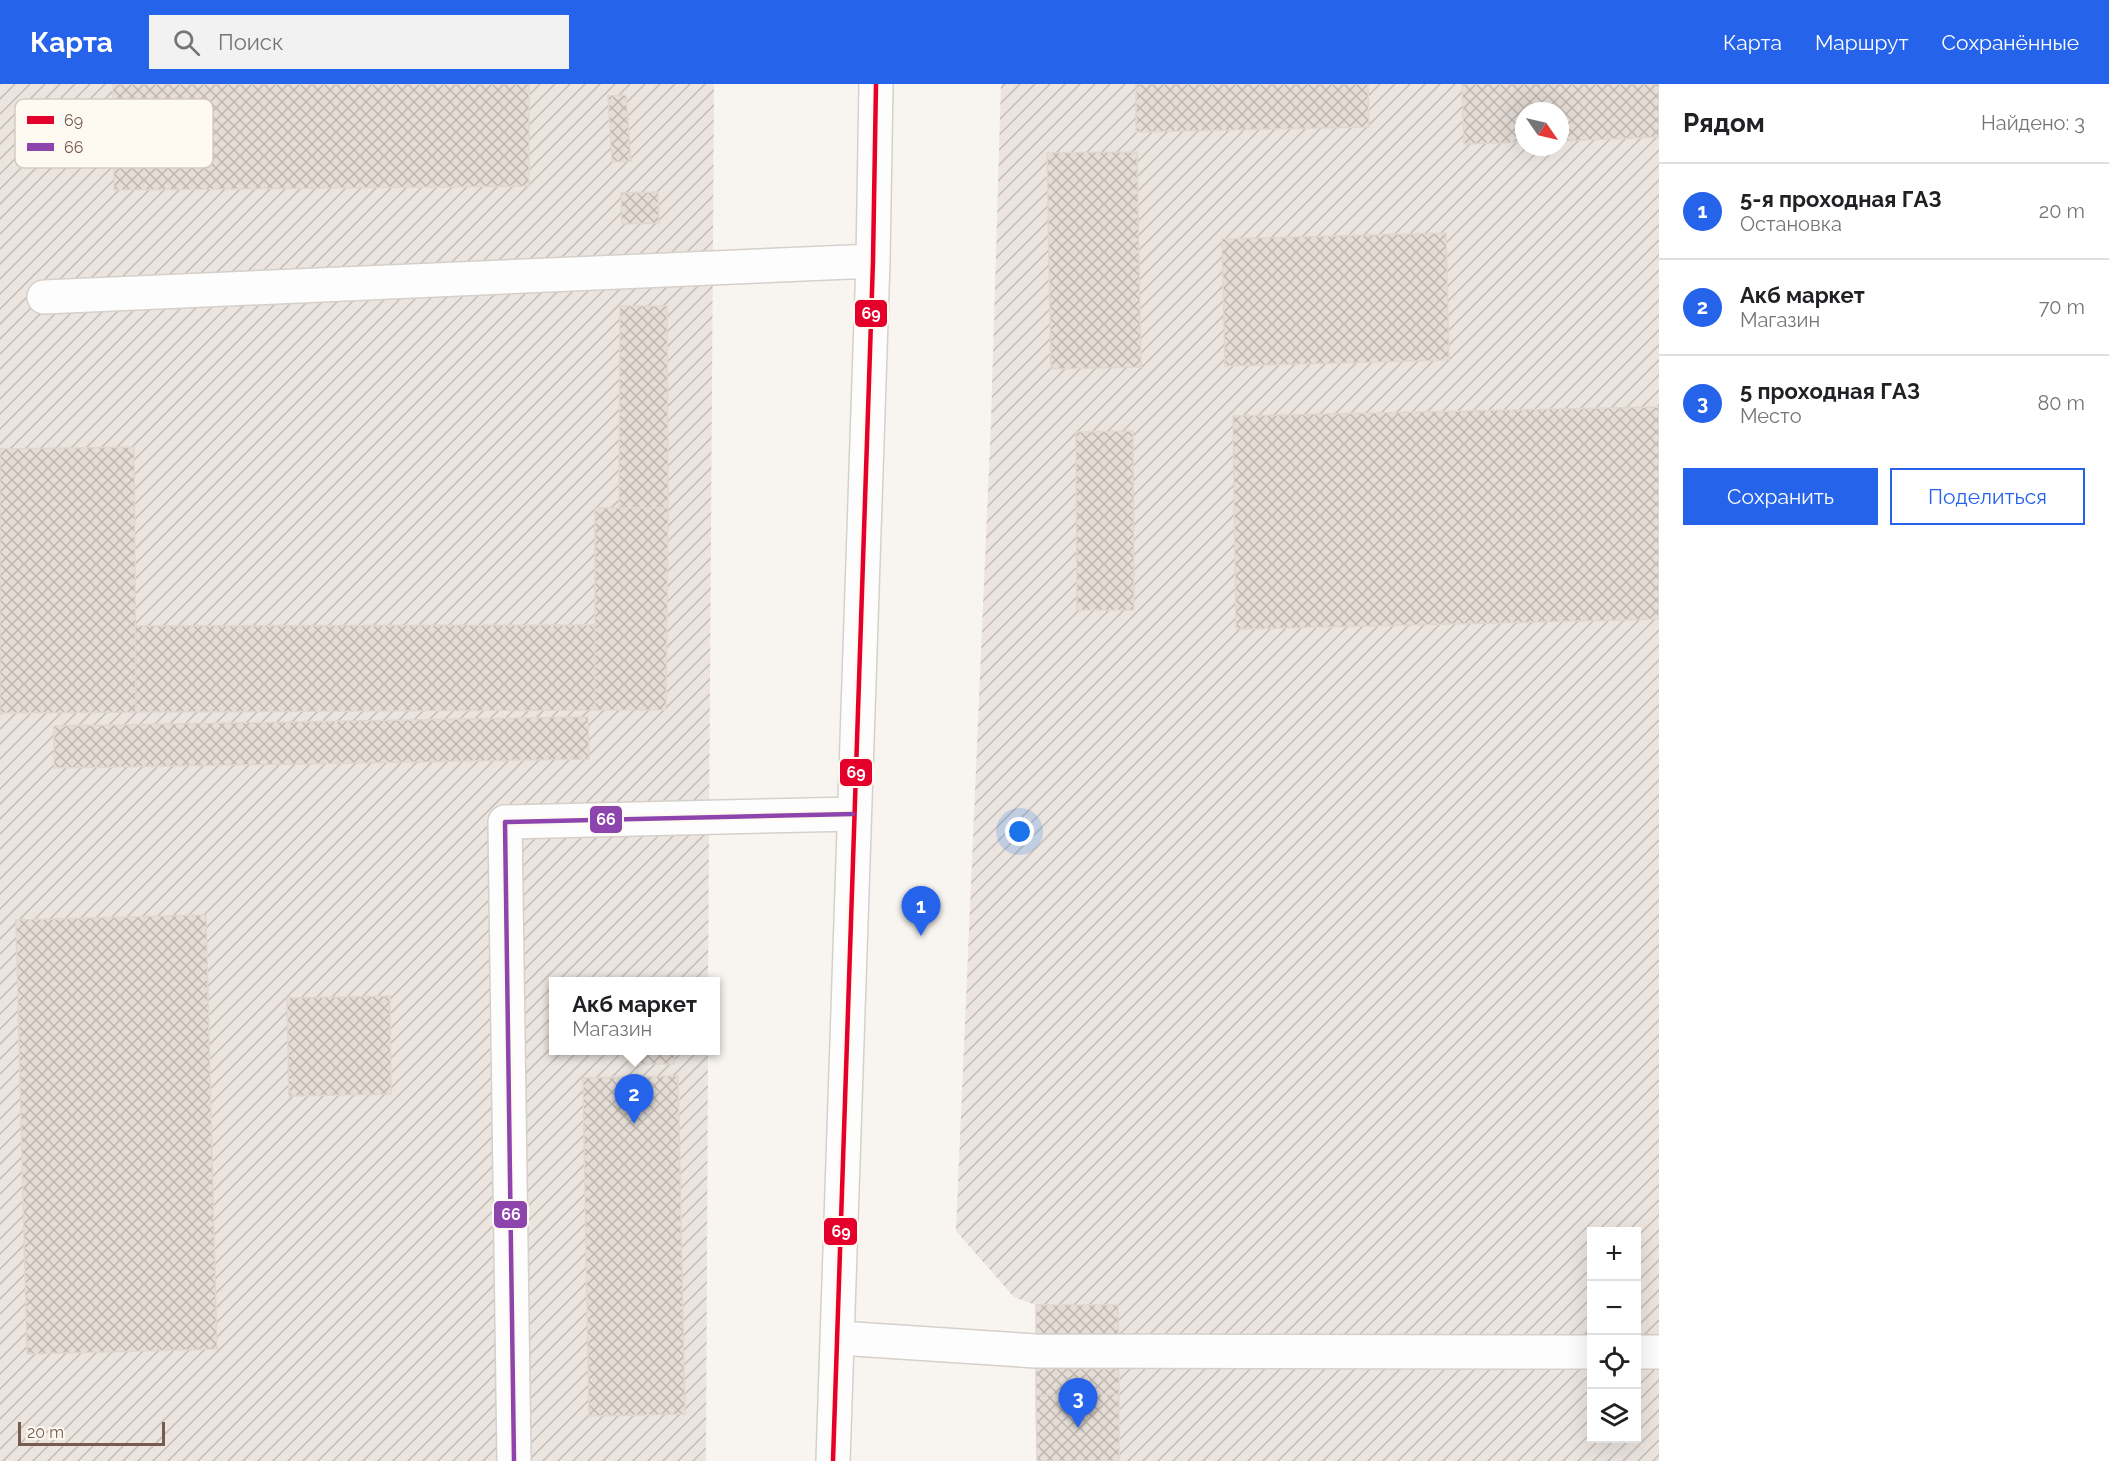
<!DOCTYPE html>
<html lang="ru">
<meta charset="utf-8">
<style>
:root{--surface:#fff;--page:#f2f2f2;--text:#202124;--muted:#757577;--line:#e0e0e0;--accent:#2563eb}
body{margin:0;font-family:Raleway,sans-serif;background:var(--page);color:var(--text)}
.controls{position:absolute;right:18px;bottom:18px;display:grid;overflow:hidden;border-radius:0px;box-shadow:0 6px 24px #0002}
.controls button{width:54px;height:54px;display:grid;place-items:center;padding:0;border:0;border-bottom:2px solid var(--line);background:var(--surface);color:var(--text);font:30px sans-serif}
.compass{position:absolute;left:1515px;top:18px;width:54px;height:54px;border-radius:50%;background:var(--surface);box-shadow:0 6px 24px #0002;rotate:124deg}
.scale{position:absolute;left:18px;bottom:15px;width:147px;box-sizing:border-box;padding-left:6px;border:3px solid #765c4f;border-top:0;font-size:16px;line-height:21px;white-space:nowrap;color:#765c4f;-webkit-text-stroke:4px #fef9f1;paint-order:stroke}
.you{position:absolute;left:1020px;top:748px;width:21px;height:21px;margin:-15px;border:4px solid #fff;border-radius:50%;background:#1a73e8;box-shadow:0 0 0 9px #1a73e833}
.badge{display:grid;place-items:center;width:39px;height:39px;border-radius:50%;background:var(--accent);color:#fff;font-size:20px;font-weight:700}
.pin{position:absolute;translate:-50% -50px;filter:drop-shadow(0 2px 3px #0008)}
.pin::after{content:'';position:absolute;top:32px;width:21px;height:18px;background:inherit;clip-path:polygon(0 0,100% 0,50% 100%)}
.popup{position:absolute;left:549px;top:893px;width:171px;height:78px;box-sizing:border-box;display:grid;place-content:center;border-radius:0px;background:var(--surface);filter:drop-shadow(0 2px 4px #0005);font-size:20px;white-space:nowrap;color:var(--muted)}
.popup b{font-size:22px;color:var(--text)}
.popup::after{content:'';position:absolute;left:50%;top:100%;margin-left:-12px;border:12px solid transparent;border-top-color:var(--surface)}
.list{margin:0;padding:0;list-style:none}
h2{display:flex;justify-content:space-between;align-items:center;height:78px;margin:0;padding:0 24px;font-size:26px}
h2 small{font-size:20px;font-weight:400;color:var(--muted)}
.list li{display:grid;grid-template-columns:39px 1fr auto;gap:18px;align-items:center;box-sizing:border-box;height:96px;padding:0 24px;border-top:2px solid var(--line)}
.list b{display:block;font-size:22px;white-space:nowrap}
.list p{margin:0;font-size:20px;white-space:nowrap;color:var(--muted)}
.list em{font-size:20px;font-style:normal;color:var(--muted)}
.actions{display:flex;gap:12px;padding:18px 24px}
.actions a{flex:1;padding:14px 0;border:2px solid var(--accent);border-radius:0px;text-align:center;font-size:21px;color:var(--accent)}
.actions .main{background:var(--accent);color:#fff}
.icon{flex:none;width:33px;height:33px;fill:none;stroke:currentColor;stroke-width:2;stroke-linecap:round;stroke-linejoin:round}
.map{position:relative;flex:none;width:1659px;height:1377px;overflow:hidden}
header{display:flex;align-items:center;gap:36px;box-sizing:border-box;height:84px;padding:0 30px;background:var(--accent);color:#fff}
header strong{font-size:28px}
nav{display:flex;gap:33px;margin-inline-start:auto;font-size:21px}
.search{width:420px;height:54px;background:var(--page);display:flex;align-items:center;gap:15px;box-sizing:border-box;padding:0 21px;border-radius:0px;color:var(--muted);font-size:22px}
main{display:flex}
aside{flex:1;background:var(--surface)}
.map>svg:first-child{display:block}
</style>
<header>
<strong>Карта</strong>
<div class="search"><svg class="icon" aria-label="search" viewBox="0 0 24 24"><circle cx="10" cy="10" r="6"/><path d="M15 15l6 6"/></svg>Поиск</div>
<nav><a>Карта</a><a>Маршрут</a><a>Сохранённые</a></nav>
</header>
<main>
<div class="map">
<svg width="1659" height="1377" viewBox="0 0 1659 1377">
<defs>
<pattern id="industrial-furrows" width="10" height="10" patternUnits="userSpaceOnUse" patternTransform="scale(1.5)"><rect width="10" height="10" fill="#ebe4df"/><path d="M-1 1l2-2M0 10L10 0M9 11l2-2" fill="none" stroke="#c3bcb7"/></pattern>
<pattern id="building-cross-hatch" width="8" height="8" patternUnits="userSpaceOnUse" patternTransform="scale(1.5)"><rect width="8" height="8" fill="#e5ddd6"/><path d="M0 0l8 8M0 8l8-8" fill="none" stroke="#beb6b0"/></pattern>
</defs>
<rect width="100%" height="100%" fill="#f8f4ef"/>
<path fill="url(#industrial-furrows)" fill-rule="evenodd" d="M0,0H714L708,897L553,898V966L708,967L706,1377H0Z
M1001,0H1659V1377H1037L1036,1221L1014,1213L956,1147L991,338ZM1524,27H1560V63H1524ZM1592,1148H1636V1354H1592Z"/>
<path fill="url(#building-cross-hatch)" stroke="#e0d7d1" stroke-width="1.5" d="M113,0H529V102L114,106Z
M1136,0H1368L1369,43L1136,48Z
M1462,0H1659V53L1560,57V27H1524V58L1464,60Z
M626,11L631,77L612,78L608,12Z
M1137,68L1141,283L1051,285L1047,69Z
M658,108L659,139L622,140L621,109Z
M1446,149L1449,276L1225,282L1222,155Z
M620,222H667L668,424H619Z
M1659,323V535L1236,545L1233,332Z
M1133,347L1134,526H1077L1076,348Z
M134,363L136,628L0,629V365Z
M595,424H668L666,626H595Z
M595,541V626L136,628L135,542Z
M588,633L589,675L54,684V642Z
M206,831L217,1265L27,1270L16,836Z
M390,912L391,1010L289,1012L287,914Z
M640,966H674V980H639Z
M678,992L685,1330L589,1332L583,994Z
M1036,1221H1118L1119,1310L1036,1311Z
M1119,1310V1377H1037L1036,1311Z"/>
<g fill="none" stroke-linecap="round" stroke-linejoin="round">
<defs>
<path id="minor" d="M44,213L873,177
M839,1254L1036,1267L1592,1268
M1636,1268H1659
M514,1377L505,738L853,730
M833,1377L873,177L876,0"/>
</defs>
<use href="#minor" stroke="#d6d0ca" stroke-width="36"/>
<use href="#minor" stroke="#fefdfd" stroke-width="33"/>
<defs>
<path id="bus-1" d="M833,1377L873,177L876,0"/>
<path id="bus-2" d="M514,1377L505,738L853,730"/>
</defs>
<use href="#bus-1" stroke="#fef9f1" stroke-width="9"/>
<use href="#bus-2" stroke="#fef9f1" stroke-width="9"/>
<use href="#bus-1" stroke="#e4002b" stroke-width="4.5"/>
<use href="#bus-2" stroke="#8e44ad" stroke-width="4.5"/>
</g>
<rect x="15" y="15" width="198" height="69" rx="9" fill="#fef9f1" stroke="#d5cac0" stroke-width="1.5"/>
<rect x="27" y="32" width="27" height="8" fill="#e4002b"/>
<rect x="27" y="59" width="27" height="8" fill="#8e44ad"/>
<g font-size="16" fill="#765c4f">
<text x="64" y="42">69</text>
<text x="64" y="69">66</text>
</g>
<g stroke="#fef9f1" stroke-width="2">
<rect x="854" y="215" width="34" height="29" rx="6" fill="#e4002b"/>
<rect x="839" y="674" width="34" height="29" rx="6" fill="#e4002b"/>
<rect x="589" y="721" width="34" height="29" rx="6" fill="#8e44ad"/>
<rect x="493" y="1116" width="35" height="29" rx="6" fill="#8e44ad"/>
<rect x="823" y="1133" width="35" height="29" rx="6" fill="#e4002b"/>
</g>
<g font-size="16" text-anchor="middle" font-weight="bold" fill="#fff">
<text x="871" y="235">69</text>
<text x="856" y="694">69</text>
<text x="606" y="741">66</text>
<text x="511" y="1136">66</text>
<text x="841" y="1153">69</text>
</g>
</svg>
<div class="controls">
<button>+</button>
<button>−</button>
<button><svg class="icon" aria-label="locate" viewBox="0 0 24 24"><circle cx="12" cy="12" r="6"/><path d="M12 2v4M12 18v4M2 12h4M18 12h4"/></svg></button>
<button><svg class="icon" aria-label="layers" viewBox="0 0 24 24"><path d="M12 4l9 5-9 5-9-5zM3 14l9 5 9-5"/></svg></button>
</div>
<svg class="compass" viewBox="-18 -18 36 36"><path d="M0-13l5 13h-10z" fill="#e53935"/><path d="M0 13l5-13h-10z" fill="#757577"/></svg>
<div class="scale">20 m</div>
<div class="you"></div>
<div class="pin badge" style="left:921px;top:852px">1</div>
<div class="pin badge" style="left:634px;top:1040px">2</div>
<div class="popup"><b>Акб маркет</b>Магазин</div>
<div class="pin badge" style="left:1078px;top:1344px">3</div>
</div>
<aside>
<h2>Рядом<small>Найдено: 3</small></h2>
<ul class="list">
<li><span class="badge">1</span><div><b>5-я проходная ГАЗ</b><p>Остановка</p></div><em>20 m</em></li>
<li><span class="badge">2</span><div><b>Акб маркет</b><p>Магазин</p></div><em>70 m</em></li>
<li><span class="badge">3</span><div><b>5 проходная ГАЗ</b><p>Место</p></div><em>80 m</em></li>
</ul>
<div class="actions"><a class="main">Сохранить</a><a>Поделиться</a></div>
</aside>
</main>
